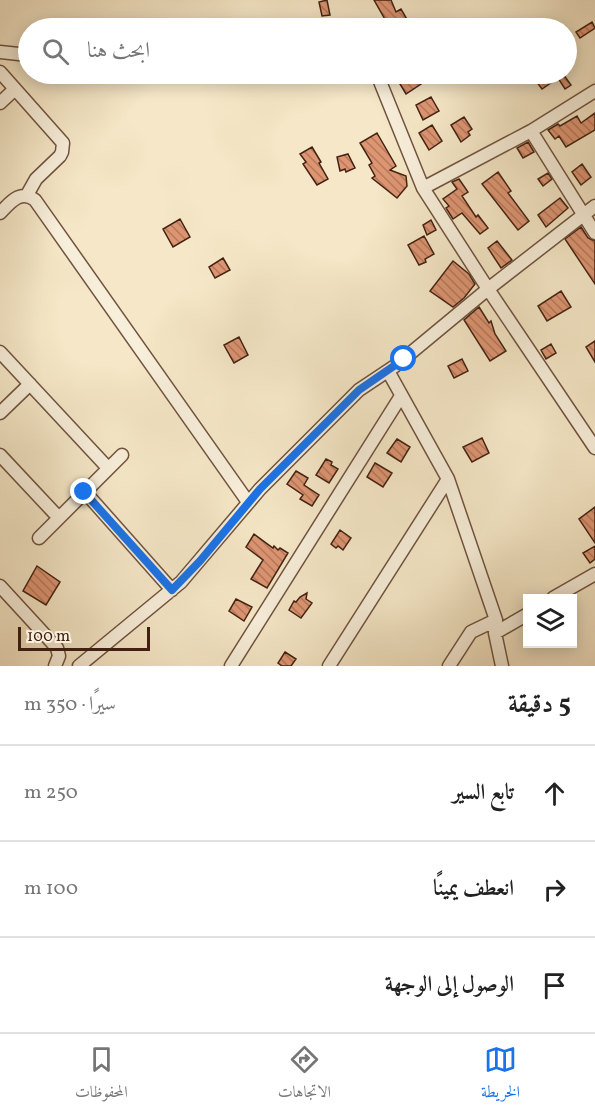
<!DOCTYPE html>
<html lang="ar">
<meta charset="utf-8">
<style>
:root{--surface:#fff;--page:#f2f2f2;--text:#222;--muted:#767676;--line:#e0e0e0;--accent:#1a73e8}
body{margin:0;font-family:Vollkorn,Amiri,serif;background:var(--page);color:var(--text);direction:rtl}
.controls{position:absolute;right:18px;bottom:18px;display:grid;overflow:hidden;border-radius:0px;box-shadow:0 3px 15px #0003}
.controls button{width:54px;height:54px;display:grid;place-items:center;padding:0;border:0;border-bottom:2px solid var(--line);background:var(--surface);color:var(--text);font:30px sans-serif}
.scale{position:absolute;left:18px;bottom:15px;width:132px;box-sizing:border-box;padding-left:6px;border:3px solid #432112;border-top:0;font-size:16px;line-height:21px;white-space:nowrap;color:#432112;-webkit-text-stroke:4px #f8efdb;paint-order:stroke}
.stop{position:absolute;width:18px;height:18px;margin:-14px;border:4px solid #1a73e8;border-radius:50%;background:#fff}
.stop.end{background:#1a73e8;border-color:#fff;box-shadow:0 2px 6px #0008}
.list{margin:0;padding:0;list-style:none}
h2{display:flex;justify-content:space-between;align-items:center;height:78px;margin:0;padding:0 24px;font-size:26px}
h2 small{font-size:20px;font-weight:400;color:var(--muted)}
.list li{display:grid;grid-template-columns:39px 1fr auto;gap:18px;align-items:center;box-sizing:border-box;height:96px;padding:0 24px;border-top:2px solid var(--line)}
.list b{display:block;font-size:22px;white-space:nowrap}
.list em{font-size:20px;font-style:normal;color:var(--muted)}
.icon{flex:none;width:33px;height:33px;fill:none;stroke:currentColor;stroke-width:2;stroke-linecap:round;stroke-linejoin:round}
.map{position:relative;flex:none;width:595px;height:666px;overflow:hidden;direction:ltr}
.search{position:absolute;background:var(--surface);box-shadow:0 3px 15px #0003;left:18px;right:18px;top:18px;height:66px;display:flex;align-items:center;gap:15px;box-sizing:border-box;padding:0 21px;border-radius:33px;color:var(--muted);font-size:22px}
.sheet{height:366px;background:var(--surface)}
nav{display:flex;justify-content:space-around;align-items:center;box-sizing:border-box;height:84px;border-top:2px solid var(--line);background:var(--surface);font-size:16px;color:var(--muted)}
nav a{display:grid;justify-items:center;gap:3px}
nav .on{color:var(--accent)}
.map>svg:first-child{display:block}
</style>
<div class="map">
<svg width="595" height="666" viewBox="0 0 595 666">
<defs>
<pattern id="building-back-hatch" width="6" height="6" patternUnits="userSpaceOnUse" patternTransform="scale(1.5)"><rect width="6" height="6" fill="#dd9572"/><path d="M-1 5l2 2M0 0l6 6M5-1l2 2" fill="none" stroke="#b5795c"/></pattern>
</defs>
<rect width="100%" height="100%" fill="#f5e7c7"/>
<filter id="stains"><feTurbulence type="fractalNoise" baseFrequency=".00333" numOctaves="4"/><feColorMatrix values="0 0 0 0 .2 0 0 0 0 .09 0 0 0 0 .02 0 0 0 .5 -.17"/></filter>
<radialGradient id="worn" r=".72"><stop offset=".6" stop-color="#630" stop-opacity="0"/><stop offset="1" stop-color="#630" stop-opacity=".3"/></radialGradient>
<path fill="url(#building-back-hatch)" stroke="#432112" stroke-width="1.5" d="M327,0L330,15L322,16L319,2Z
M374,0H391L396,12L401,9L408,21L396,28H390Z
M592,22L595,28L580,38L576,32Z
M394,74H415L421,84L406,94Z
M538,74H550L555,80L542,89L533,77Z
M563,74L571,85L565,89L558,78Z
M431,97L439,111L423,120L416,105Z
M595,113V130L566,147L559,136L555,139L548,130L558,124L560,126L577,116L581,123Z
M464,117L472,129L468,132L470,135L461,142L451,125Z
M432,125L442,141L429,150L419,133Z
M377,133L396,166L390,170L406,176L407,186L397,198L372,178L375,176L369,165L372,163L360,143Z
M528,142L534,152L523,158L517,148Z
M312,147L321,162L319,163L328,179L317,185L303,164L306,162L300,154Z
M348,154L355,168L346,172L345,169L340,171L337,157Z
M582,164L591,177L581,185L572,172Z
M498,172L511,191L508,193L529,221L518,230L482,184Z
M548,173L552,179L543,186L538,179Z
M459,179L468,192L462,196L476,217L478,215L488,228L480,234L462,213L453,219L446,208L449,206L443,199L457,189L452,182Z
M560,198L568,208L546,227L538,215Z
M180,219L190,237L173,247L163,229Z
M431,220L436,230L427,235L423,225Z
M581,227L588,238L595,241V284L565,239Z
M424,236L434,254L425,259L426,262L419,265L408,245Z
M497,241L512,260L501,268L488,248Z
M223,258L230,270L215,278L209,267Z
M453,261L469,274L475,284L464,298L453,307L430,291Z
M561,291L571,307L547,321L538,306Z
M479,307L489,323L491,321L495,334L506,351L490,361L464,320Z
M239,337L248,355L234,363L224,345Z
M595,341V362L586,347Z
M551,344L556,353L546,359L541,350Z
M462,359L468,371L454,378L448,366Z
M482,438L489,453L472,462L463,447Z
M397,439L410,447L401,462L387,453Z
M326,459L332,462L331,465L338,469L329,483L316,475Z
M375,463L392,473L383,487L367,477Z
M296,471L308,478L304,485L319,495L312,506L300,499L303,495L287,484Z
M595,507V543L579,519Z
M340,530L351,538L343,550L338,546L336,548L331,544Z
M254,534L273,548L274,546L278,550L280,548L288,553L267,588L251,579L263,560L246,547Z
M595,546V559L590,563L583,553Z
M37,566L60,582L46,605L23,591Z
M307,593L306,599L312,603L301,618L289,610L294,601L296,602L300,597Z
M236,599L252,607L244,621L229,611Z
M285,652L296,659L291,666H282L278,663Z"/>
<g fill="none" stroke-linecap="round" stroke-linejoin="round">
<defs>
<path id="minor" d="M0,52L28,55
M0,72L63,143L62,152L60,156L36,179L27,195
M377,74L423,188L488,289L595,448
M0,103L15,89
M531,131L595,233
M423,188L531,131L595,91
M0,213C10,203 20,189 35,200L248,502
M0,352L108,468
M388,371L448,479L496,620L495,633L502,666
M0,413L30,384
M0,455L59,518
M85,492L172,590
M39,538L122,455
M0,586L57,648L59,656L55,666
M553,598L595,574
M495,633L528,614
M79,666L181,582L260,489L359,390L395,366L488,289L595,206
M231,666L401,396
M329,666L448,479
M449,666L471,632L496,620"/>
</defs>
<use href="#minor" stroke="#70523f" stroke-width="15"/>
<use href="#minor" stroke="#f8efdb" stroke-width="12"/>
</g>
<g fill="none" stroke-linecap="round" stroke-linejoin="round">
<path stroke="#1a73e8" stroke-width="8" d="M84,492L172,590L200,561L260,489L359,390L404,359"/>
</g>
<rect width="100%" height="100%" filter="url(#stains)"/>
<rect width="100%" height="100%" fill="url(#worn)"/>
</svg>
<div class="controls">
<button><svg class="icon" aria-label="layers" viewBox="0 0 24 24"><path d="M12 4l9 5-9 5-9-5zM3 14l9 5 9-5"/></svg></button>
</div>
<div class="scale">100 m</div>
<div class="stop" style="left:404px;top:359px"></div>
<div class="stop end" style="left:84px;top:492px"></div>
<div class="search"><svg class="icon" aria-label="search" viewBox="0 0 24 24"><circle cx="10" cy="10" r="6"/><path d="M15 15l6 6"/></svg>ابحث هنا</div>
</div>
<section class="sheet">
<h2>5 دقيقة<small>سيرًا · 350 m</small></h2>
<ul class="list">
<li><svg class="icon" aria-label="ahead" viewBox="0 0 24 24"><path d="M12 20V5M6 11l6-6 6 6"/></svg><div><b>تابع السير</b></div><em>250 m</em></li>
<li><svg class="icon" aria-label="right" viewBox="0 0 24 24"><path d="M7 20v-9h11M14 6l5 5-5 5"/></svg><div><b>انعطف يمينًا</b></div><em>100 m</em></li>
<li><svg class="icon" aria-label="arrive" viewBox="0 0 24 24"><path d="M6 21V4h12l-3 4 3 4H6"/></svg><div><b>الوصول إلى الوجهة</b></div></li>
</ul>
</section>
<nav>
<a class="on"><svg class="icon" aria-label="map" viewBox="0 0 24 24"><path d="M3 6l6-2 6 2 6-2v14l-6 2-6-2-6 2zM9 4v14M15 6v14"/></svg>الخريطة</a>
<a><svg class="icon" aria-label="directions" viewBox="0 0 24 24"><path d="M12 3l9 9-9 9-9-9zM9 14v-3h6M13 9l2 2-2 2"/></svg>الاتجاهات</a>
<a><svg class="icon" aria-label="saved" viewBox="0 0 24 24"><path d="M7 4h10v16l-5-4-5 4z"/></svg>المحفوظات</a>
</nav>
